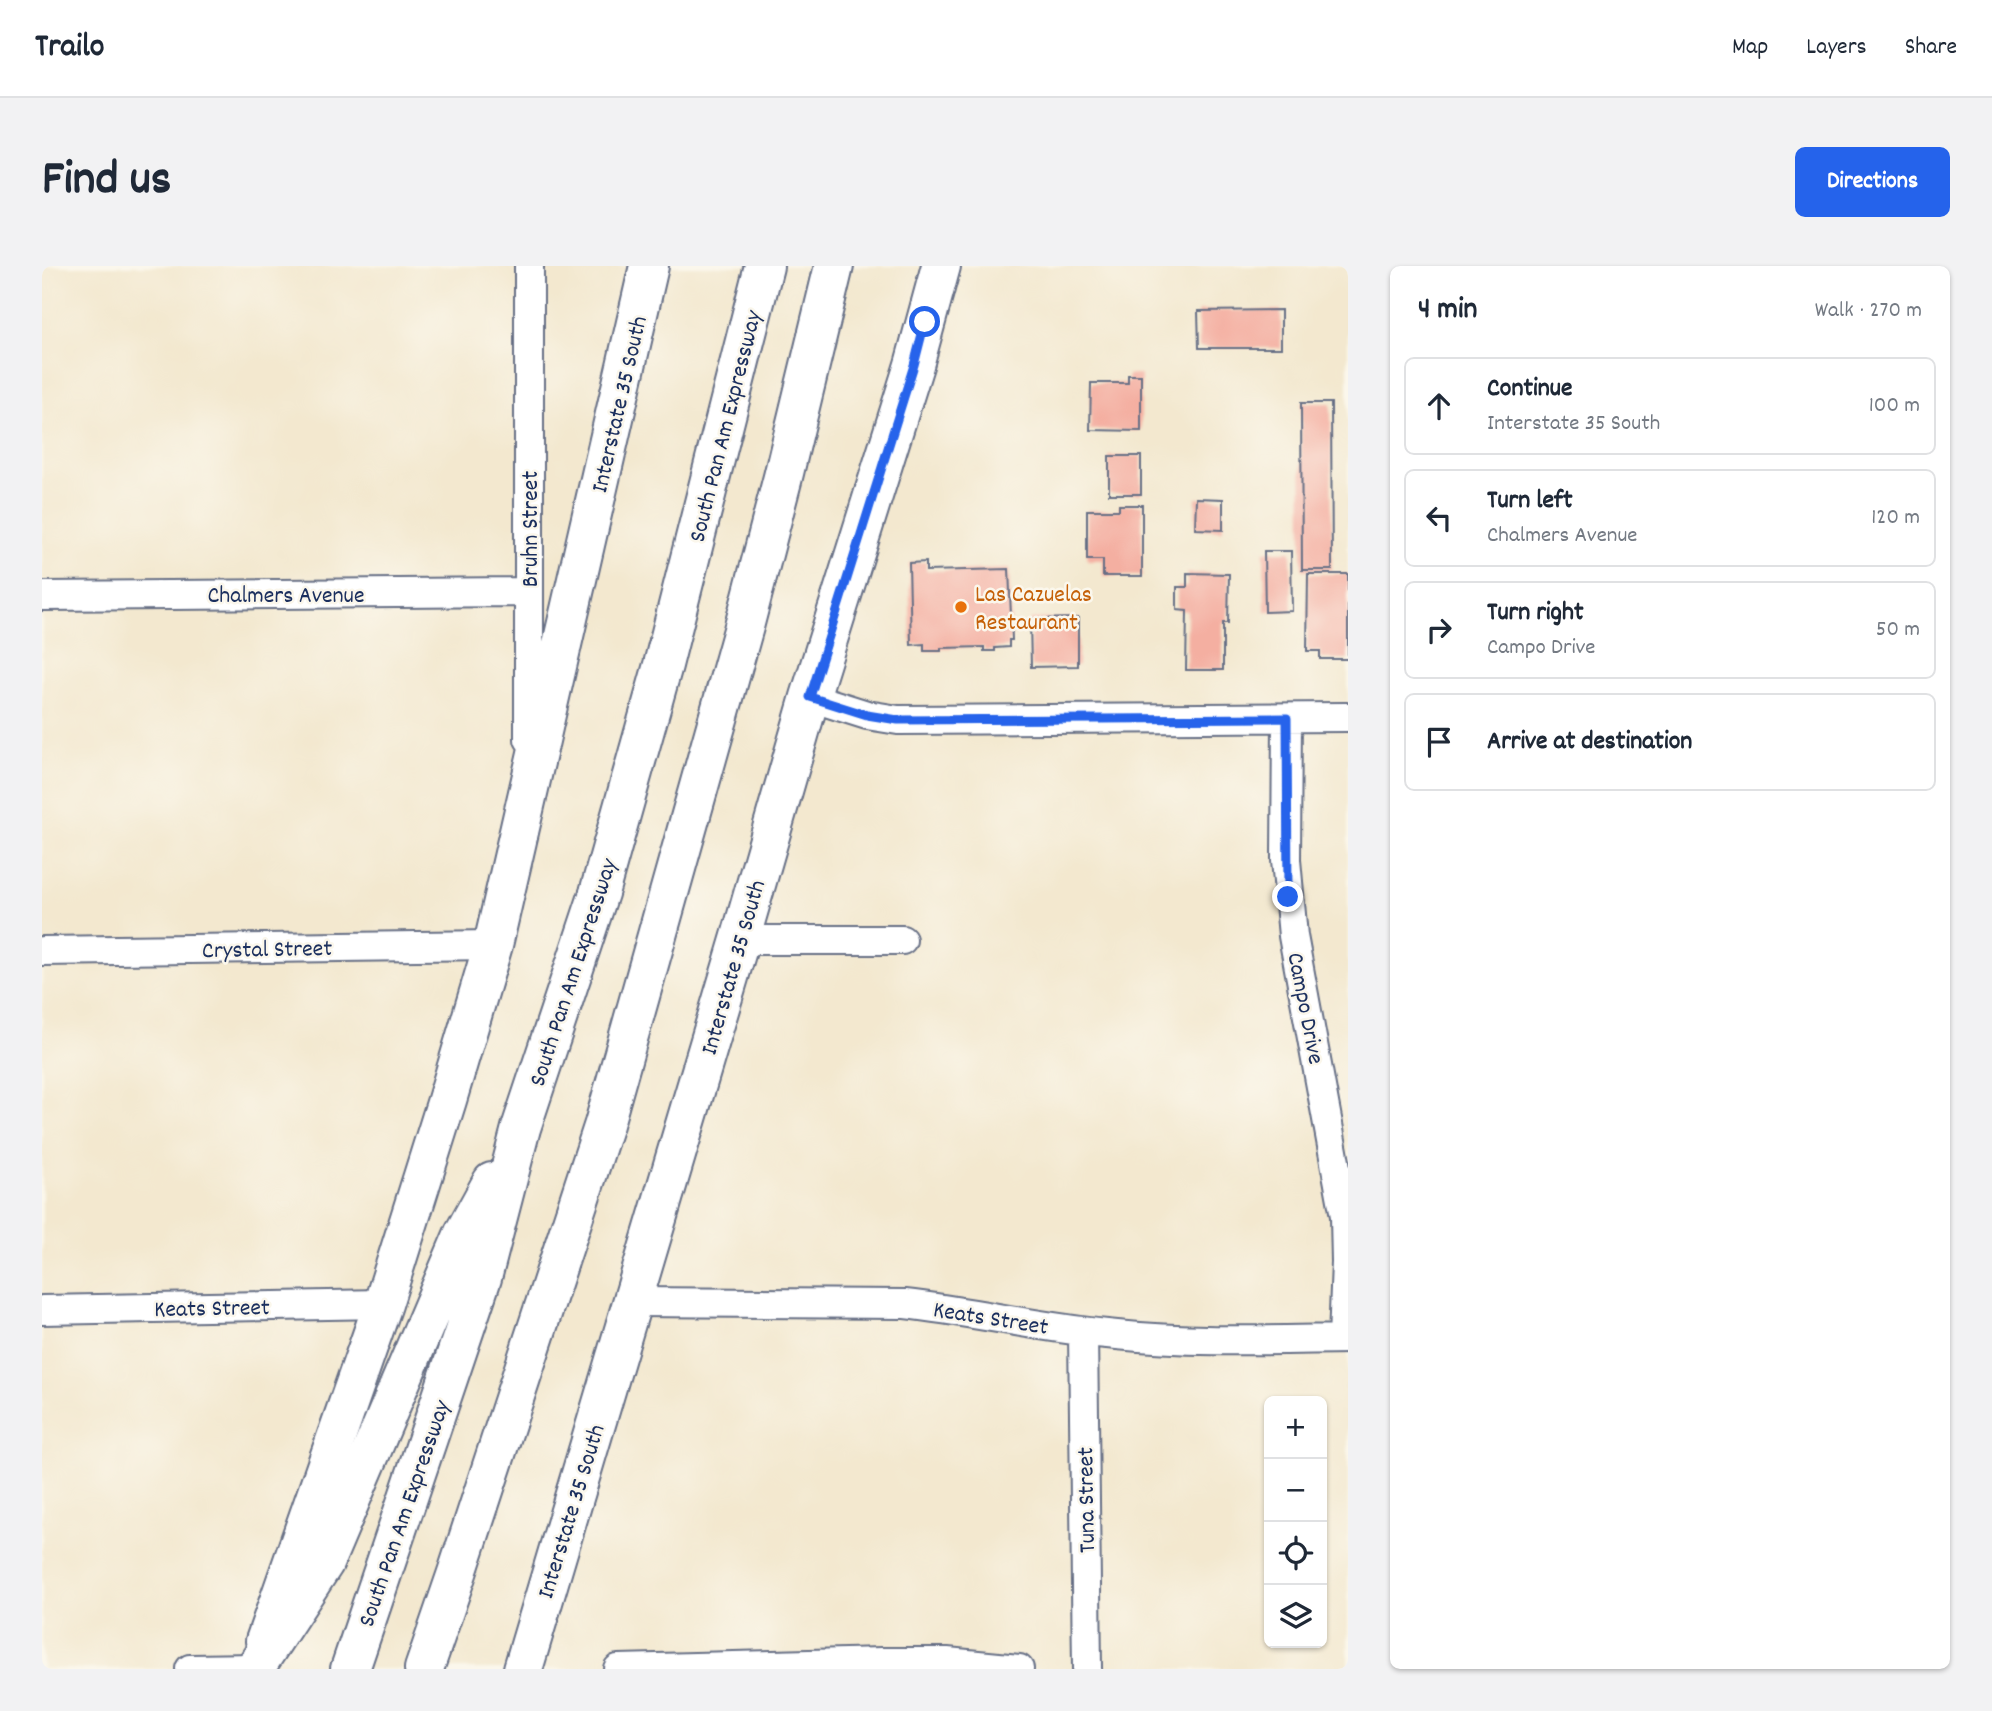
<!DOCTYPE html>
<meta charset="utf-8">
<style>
:root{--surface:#fff;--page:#f2f2f3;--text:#1f2937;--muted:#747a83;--line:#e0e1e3;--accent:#2563eb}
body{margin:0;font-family:Dekko,sans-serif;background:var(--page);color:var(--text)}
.controls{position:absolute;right:21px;bottom:21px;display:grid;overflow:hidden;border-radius:10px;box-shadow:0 2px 5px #0004}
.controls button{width:63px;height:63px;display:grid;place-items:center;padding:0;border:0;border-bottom:2px solid var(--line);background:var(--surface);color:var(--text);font:35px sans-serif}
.stop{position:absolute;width:21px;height:21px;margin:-16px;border:5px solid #2563eb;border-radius:50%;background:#fff}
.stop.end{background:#2563eb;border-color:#fff;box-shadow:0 2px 7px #0008}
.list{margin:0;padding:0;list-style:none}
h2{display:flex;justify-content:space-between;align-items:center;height:91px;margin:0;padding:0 28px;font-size:30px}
h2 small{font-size:23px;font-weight:400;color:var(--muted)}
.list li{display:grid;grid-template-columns:46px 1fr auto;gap:21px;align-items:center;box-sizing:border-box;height:98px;margin:0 14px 14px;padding:0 14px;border:2px solid var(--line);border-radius:10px}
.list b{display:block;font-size:26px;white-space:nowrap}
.list p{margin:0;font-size:23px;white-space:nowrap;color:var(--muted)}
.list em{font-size:23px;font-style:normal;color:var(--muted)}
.icon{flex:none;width:38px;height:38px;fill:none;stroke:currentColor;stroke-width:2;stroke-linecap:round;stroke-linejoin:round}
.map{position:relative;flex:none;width:1306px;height:1403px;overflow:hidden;border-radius:10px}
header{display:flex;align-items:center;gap:42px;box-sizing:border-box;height:98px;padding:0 35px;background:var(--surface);border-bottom:2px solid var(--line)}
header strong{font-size:33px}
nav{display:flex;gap:38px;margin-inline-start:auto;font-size:24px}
.intro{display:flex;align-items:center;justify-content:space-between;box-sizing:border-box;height:168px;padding:0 42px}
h1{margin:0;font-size:49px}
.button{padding:18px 32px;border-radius:10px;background:var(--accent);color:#fff;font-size:24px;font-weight:700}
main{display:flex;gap:42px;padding:0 42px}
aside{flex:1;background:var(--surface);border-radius:10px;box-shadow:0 2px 5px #0004}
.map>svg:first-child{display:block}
</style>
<header>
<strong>Trailo</strong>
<nav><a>Map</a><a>Layers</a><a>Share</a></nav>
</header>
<div class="intro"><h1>Find us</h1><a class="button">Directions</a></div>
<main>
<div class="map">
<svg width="1306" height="1403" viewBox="0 0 1306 1403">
<rect width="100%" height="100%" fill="#fbf7ec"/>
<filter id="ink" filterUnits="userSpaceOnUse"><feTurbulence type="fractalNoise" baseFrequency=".0143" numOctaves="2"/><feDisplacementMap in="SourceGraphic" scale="14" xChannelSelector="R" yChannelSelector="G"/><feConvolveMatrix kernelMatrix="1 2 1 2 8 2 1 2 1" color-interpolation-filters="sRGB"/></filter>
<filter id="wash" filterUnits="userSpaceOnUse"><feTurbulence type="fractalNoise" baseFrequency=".00686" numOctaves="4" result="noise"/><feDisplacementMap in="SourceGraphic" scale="28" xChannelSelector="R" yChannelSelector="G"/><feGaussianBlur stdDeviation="1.57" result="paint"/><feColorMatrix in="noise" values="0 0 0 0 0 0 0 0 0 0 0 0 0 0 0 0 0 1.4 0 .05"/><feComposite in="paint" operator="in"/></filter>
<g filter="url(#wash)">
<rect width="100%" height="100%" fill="#f3e8cf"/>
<g id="blocks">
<path fill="#f4afa1" d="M1239,44V82H1157L1156,45Z
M1086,109H1099V165L1048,164L1049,117H1086Z
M1259,137H1289L1290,304H1260Z
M1067,190H1099V228H1067Z
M1154,232L1181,233V264L1153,263Z
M1077,239H1100V310H1061V294H1045V244H1077Z
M1222,285H1249L1250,345L1223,346Z
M884,296V305L967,303L970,374H967V381L953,382V385H942V381L899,382V385H882V378L869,379L867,297Z
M1145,307L1187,308L1186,357H1181V404H1144L1145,345L1135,344V321H1145Z
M1266,308H1306V393H1278V385H1265Z
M1036,352V400L989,401L988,353Z"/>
</g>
</g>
<g filter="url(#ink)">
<use href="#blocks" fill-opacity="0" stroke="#677086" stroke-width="2"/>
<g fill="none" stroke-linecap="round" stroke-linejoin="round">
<defs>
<path id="minor" d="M0,330L487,326
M768,431L825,449L856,454L1306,451
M1245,452L1244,594L1251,670L1303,950L1304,996L1301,1073
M487,473V0
M698,674H860
M0,685L451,679
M591,1036L863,1038C934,1046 1004,1063 1075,1069C1152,1077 1229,1074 1306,1073
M0,1044L341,1038
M1041,1066L1045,1403
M148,1403L213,1402
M576,1403L840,1396H905L977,1403"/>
<path id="secondary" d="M223,1375L341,1038L405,834L451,679L607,0
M481,1403L698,674L768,431L872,99L899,0"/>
<path id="motorway" d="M213,1402L282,1297L422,967L450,916
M308,1403L440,1012L479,862L557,627L621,399L722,0
M382,1403L415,1307L562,858L703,357L741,211L792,0"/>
</defs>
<use href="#minor" stroke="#677086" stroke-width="32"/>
<use href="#secondary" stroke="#677086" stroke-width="42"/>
<use href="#motorway" stroke="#677086" stroke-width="42"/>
<use href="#minor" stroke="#fff" stroke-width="28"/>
<use href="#secondary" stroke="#fff" stroke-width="38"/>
<use href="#motorway" stroke="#fff" stroke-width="38"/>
</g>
</g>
<g fill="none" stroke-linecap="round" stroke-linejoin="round" filter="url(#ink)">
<path stroke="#2563eb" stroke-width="9" d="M883,56L872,99L768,431L825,449L856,454L1245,452L1246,631"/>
</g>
<circle fill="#e8710a" stroke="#fbf7ec" stroke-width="2.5" cx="919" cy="341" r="7"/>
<g text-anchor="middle" stroke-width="5" stroke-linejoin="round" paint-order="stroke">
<g font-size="24" fill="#1b2f5e" stroke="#fbf7ec">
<text transform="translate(576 138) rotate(-77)" y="8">Interstate 35 South</text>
<text transform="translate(682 160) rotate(-76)" y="8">South Pan Am Expressway</text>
<text transform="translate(487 263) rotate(-90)" y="8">Bruhn Street</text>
<text x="244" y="336">Chalmers Avenue</text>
<text transform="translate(225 682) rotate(-1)" y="8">Crystal Street</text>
<text transform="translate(690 701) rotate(-74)" y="8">Interstate 35 South</text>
<text transform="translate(530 706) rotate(-72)" y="8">South Pan Am Expressway</text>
<text transform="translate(1265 742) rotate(79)" y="8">Campo Drive</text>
<text transform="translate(170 1041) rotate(-1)" y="8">Keats Street</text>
<text transform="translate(949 1051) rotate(9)" y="8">Keats Street</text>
<text transform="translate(1043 1234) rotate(-91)" y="8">Tuna Street</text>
<text transform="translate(528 1245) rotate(-73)" y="8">Interstate 35 South</text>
<text transform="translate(361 1247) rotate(-71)" y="8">South Pan Am Expressway</text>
</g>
<g font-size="24" fill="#c56008" stroke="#fbf7ec" text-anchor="start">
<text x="933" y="335">Las Cazuelas<tspan x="933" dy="28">Restaurant</tspan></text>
</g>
</g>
</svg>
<div class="controls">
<button>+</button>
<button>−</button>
<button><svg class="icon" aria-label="locate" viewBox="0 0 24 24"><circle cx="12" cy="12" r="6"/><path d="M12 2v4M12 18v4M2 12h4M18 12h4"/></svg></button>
<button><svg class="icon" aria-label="layers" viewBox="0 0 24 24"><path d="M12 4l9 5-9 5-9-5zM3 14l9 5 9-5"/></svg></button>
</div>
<div class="stop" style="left:883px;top:56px"></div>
<div class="stop end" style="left:1246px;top:631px"></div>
</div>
<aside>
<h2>4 min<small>Walk · 270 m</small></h2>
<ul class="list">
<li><svg class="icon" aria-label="ahead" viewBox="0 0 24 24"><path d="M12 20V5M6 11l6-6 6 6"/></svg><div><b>Continue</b><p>Interstate 35 South</p></div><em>100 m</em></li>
<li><svg class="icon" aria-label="left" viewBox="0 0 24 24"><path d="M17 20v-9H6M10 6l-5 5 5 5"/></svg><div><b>Turn left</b><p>Chalmers Avenue</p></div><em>120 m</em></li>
<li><svg class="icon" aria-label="right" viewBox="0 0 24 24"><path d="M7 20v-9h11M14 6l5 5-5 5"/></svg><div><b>Turn right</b><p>Campo Drive</p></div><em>50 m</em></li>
<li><svg class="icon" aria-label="arrive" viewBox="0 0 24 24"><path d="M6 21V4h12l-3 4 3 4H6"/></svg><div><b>Arrive at destination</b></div></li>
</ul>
</aside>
</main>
